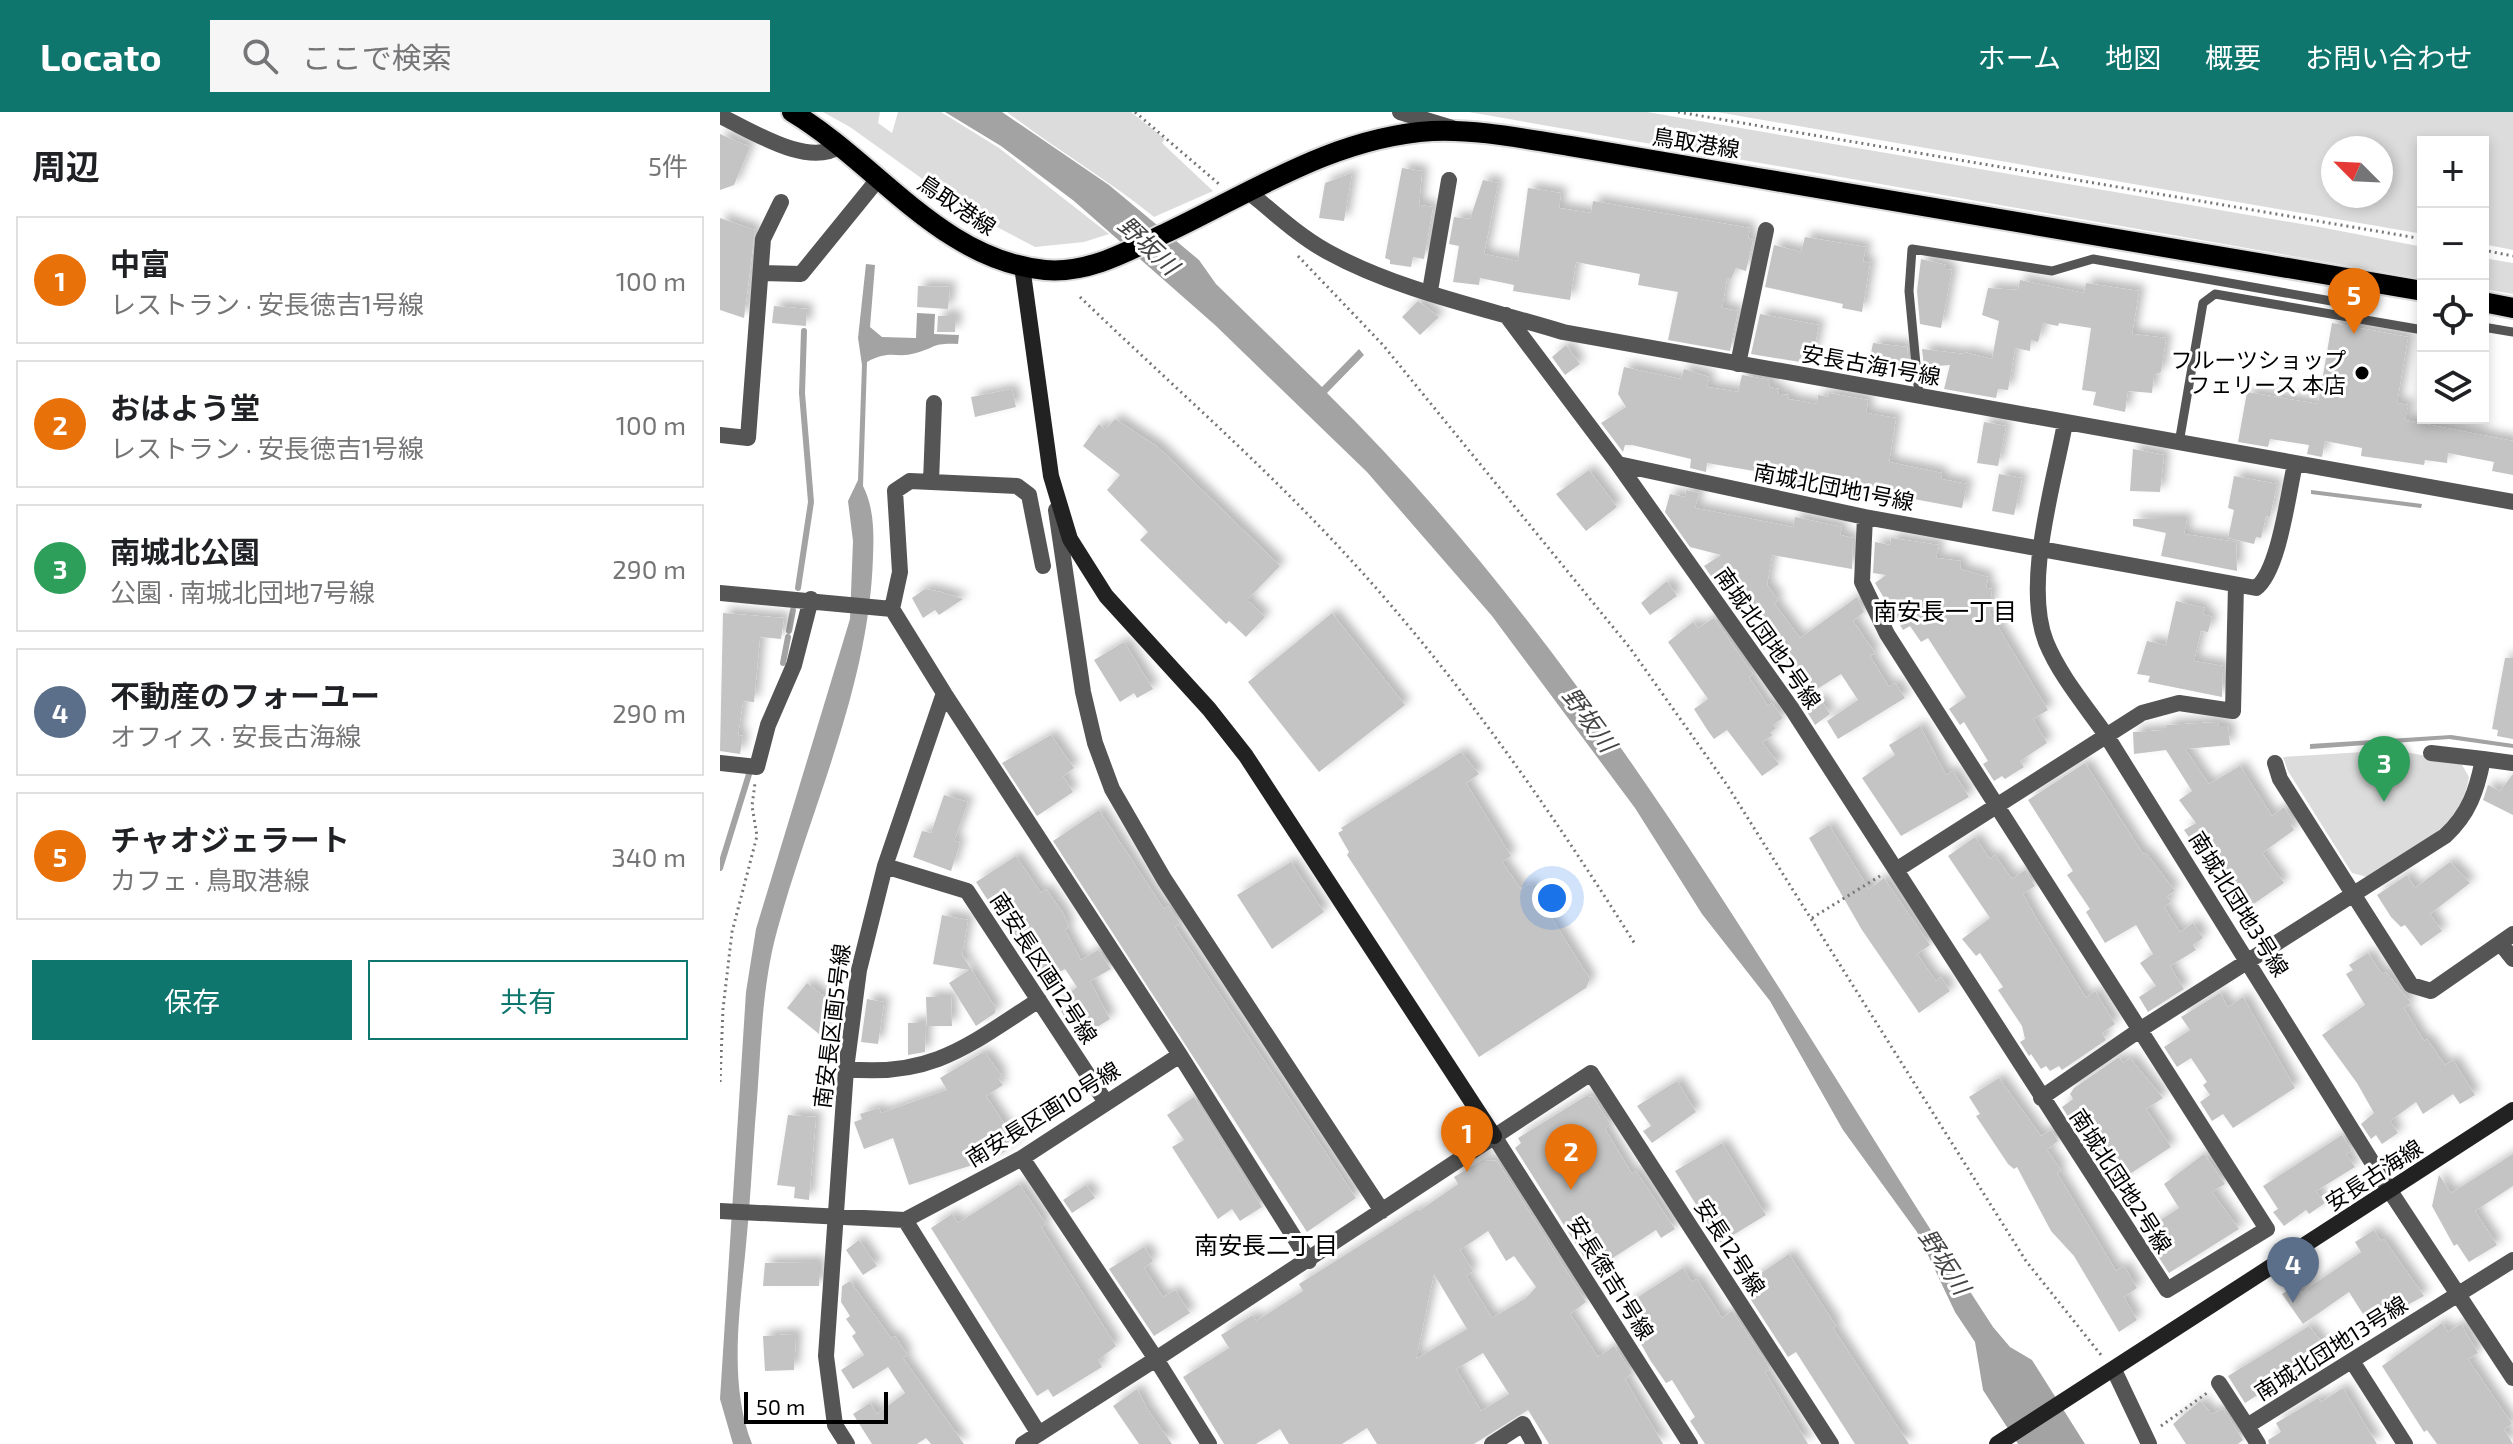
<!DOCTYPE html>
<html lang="ja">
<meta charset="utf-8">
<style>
:root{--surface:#fff;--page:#f6f6f6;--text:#202124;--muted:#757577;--line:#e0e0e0;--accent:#0f766e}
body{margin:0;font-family:"Exo 2","Noto Sans JP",sans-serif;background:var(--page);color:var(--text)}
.controls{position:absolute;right:24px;top:24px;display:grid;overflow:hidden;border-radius:0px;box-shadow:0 4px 12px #0003}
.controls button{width:72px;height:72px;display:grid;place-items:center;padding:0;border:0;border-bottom:2px solid var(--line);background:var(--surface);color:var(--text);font:40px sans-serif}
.compass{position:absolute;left:1601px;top:24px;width:72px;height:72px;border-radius:50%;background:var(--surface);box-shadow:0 4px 12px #0003;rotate:294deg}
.scale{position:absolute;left:24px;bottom:20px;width:144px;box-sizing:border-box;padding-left:8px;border:4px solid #000;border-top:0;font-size:22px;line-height:28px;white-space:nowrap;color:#000;-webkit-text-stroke:6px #fff;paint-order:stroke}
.you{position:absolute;left:832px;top:786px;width:28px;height:28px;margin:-20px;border:6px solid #fff;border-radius:50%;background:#1a73e8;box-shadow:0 0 0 12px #1a73e833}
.badge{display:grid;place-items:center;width:52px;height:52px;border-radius:50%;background:var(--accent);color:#fff;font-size:26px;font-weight:700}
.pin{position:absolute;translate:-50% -66px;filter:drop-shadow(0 2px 4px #0008)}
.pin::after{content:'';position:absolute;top:42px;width:28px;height:24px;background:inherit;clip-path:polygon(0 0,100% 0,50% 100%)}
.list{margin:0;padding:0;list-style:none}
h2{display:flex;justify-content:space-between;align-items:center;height:104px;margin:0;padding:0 32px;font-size:34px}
h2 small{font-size:26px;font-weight:400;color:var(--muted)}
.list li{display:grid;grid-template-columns:52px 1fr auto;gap:24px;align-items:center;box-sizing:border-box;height:128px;margin:0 16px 16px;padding:0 16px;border:2px solid var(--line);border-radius:0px}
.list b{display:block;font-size:30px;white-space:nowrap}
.list p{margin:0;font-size:26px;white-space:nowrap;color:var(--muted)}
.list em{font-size:26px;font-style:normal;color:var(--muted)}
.actions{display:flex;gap:16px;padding:24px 32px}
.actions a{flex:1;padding:18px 0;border:2px solid var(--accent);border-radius:0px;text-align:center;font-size:28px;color:var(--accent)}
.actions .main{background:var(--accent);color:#fff}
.icon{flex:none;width:44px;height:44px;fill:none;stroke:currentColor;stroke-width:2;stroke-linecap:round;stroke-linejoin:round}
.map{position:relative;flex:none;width:1793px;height:1332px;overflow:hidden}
header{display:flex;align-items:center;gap:48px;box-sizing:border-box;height:112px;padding:0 40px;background:var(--accent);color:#fff}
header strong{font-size:38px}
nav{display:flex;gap:44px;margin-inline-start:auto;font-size:28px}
.search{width:560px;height:72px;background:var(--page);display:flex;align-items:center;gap:20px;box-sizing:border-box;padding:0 28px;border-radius:0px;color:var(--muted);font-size:30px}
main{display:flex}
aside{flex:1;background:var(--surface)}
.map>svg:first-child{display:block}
</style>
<header>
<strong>Locato</strong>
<div class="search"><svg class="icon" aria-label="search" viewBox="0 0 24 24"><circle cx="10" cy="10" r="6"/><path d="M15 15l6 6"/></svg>ここで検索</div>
<nav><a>ホーム</a><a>地図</a><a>概要</a><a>お問い合わせ</a></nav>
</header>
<main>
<aside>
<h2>周辺<small>5件</small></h2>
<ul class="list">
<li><span class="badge" style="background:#e8710a">1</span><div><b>中富</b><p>レストラン · 安長徳吉1号線</p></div><em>100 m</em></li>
<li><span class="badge" style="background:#e8710a">2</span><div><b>おはよう堂</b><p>レストラン · 安長徳吉1号線</p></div><em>100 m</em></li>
<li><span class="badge" style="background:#2e9e5b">3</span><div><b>南城北公園</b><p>公園 · 南城北団地7号線</p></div><em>290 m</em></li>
<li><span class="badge" style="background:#5c6f8a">4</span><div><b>不動産のフォーユー</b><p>オフィス · 安長古海線</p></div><em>290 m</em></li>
<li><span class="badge" style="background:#e8710a">5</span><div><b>チャオジェラート</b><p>カフェ · 鳥取港線</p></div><em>340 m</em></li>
</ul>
<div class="actions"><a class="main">保存</a><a>共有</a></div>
</aside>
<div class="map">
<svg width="1793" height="1332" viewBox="0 0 1793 1332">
<defs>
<filter id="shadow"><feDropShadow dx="6" dy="-6" stdDeviation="4" flood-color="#0004"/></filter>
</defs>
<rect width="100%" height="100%" fill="#fff"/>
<path fill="#dcdcdc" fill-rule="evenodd" d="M103,0H160L158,11L172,21L178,0H221L279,36L389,122L364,130L315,135L250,101L130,15Z
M287,0H411L445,27L442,31L493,79L434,105C387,67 335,37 287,0Z
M749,0H927L1605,116L1703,135V167Z
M997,0H1793V138L1763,132V30H1703V122ZM1613,36H1661V84H1613Z
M1763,146L1793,151V182L1763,177Z
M1676,638L1741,651L1749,665C1741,718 1689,739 1647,765L1632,761L1568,659L1563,645Z"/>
<path fill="#a3a3a3" d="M225,0H282L389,73L479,148L496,172L602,275L639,237L644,243L607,281C882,552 1064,895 1273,1215L1290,1235L1312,1248L1365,1332H1298L1263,1278L1255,1230L1235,1200L1197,1120L1123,1018L1050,889L982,802L915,696L772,504L647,360L495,213L354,89L281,34Z
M146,152L155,153L150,215L162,225L196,226L197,201L215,202L214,222L239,223L238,232C211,231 218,235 196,241C176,247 171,237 147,250L143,374C154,396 154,420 153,445C149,576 91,694 57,819C40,881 41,949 35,1012C32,1053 30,1093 26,1133C20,1198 8,1270 32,1332H13L0,1287L26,880L36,817L130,507L133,429L128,389L138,368L142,253L138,226Z
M1591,378L1702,392L1701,396L1591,382Z
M1731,623L1793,632V636L1729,627L1590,637V632Z"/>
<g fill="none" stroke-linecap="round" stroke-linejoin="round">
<path stroke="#a3a3a3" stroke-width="6" d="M78,476L91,390L82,281L84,219
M69,519L73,498
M63,551L68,525
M0,756L30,659"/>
</g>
<path fill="#c4c4c4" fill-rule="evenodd" filter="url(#shadow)" d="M0,22L30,35L14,73L0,78Z
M682,56L702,59L699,93L713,95L704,147L693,145L691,155L670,152V148L665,146Z
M632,61L624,109L599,106L605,71Z
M763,68L778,71L764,142L798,149L808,76L841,81L839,96L871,101L873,89L1030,116L1028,126L1033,128L1026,159L1016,156L1011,167L1007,166L1002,196L1018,199L1010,239L948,228L958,180L918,173L920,162L856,150L850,188L793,179L794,173L760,166L759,173L733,170L739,134L729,132L734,105L750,107Z
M0,106L35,118L24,206L0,198Z
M1085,125L1146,135L1143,149L1150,151L1142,200L1122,196L1123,192L1045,175L1054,133L1081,140Z
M1201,147L1226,153V157L1232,158L1221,216L1200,212L1197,179Z
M1300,168L1364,181L1366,171L1419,179L1412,222L1446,226L1441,260L1434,263L1432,281L1408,279L1405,300L1373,293L1376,280L1362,278L1371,216L1339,211L1338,214L1323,211L1318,230L1311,228L1310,239L1295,236L1288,278L1278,277L1276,286L1224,277L1230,253L1204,255L1202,237L1244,242V240L1272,247L1279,209L1262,203L1268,176L1298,178Z
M198,174L230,175L228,197L197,195Z
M698,189L719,205L700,223L682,205Z
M54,194L87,197L86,214L52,211Z
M1040,202L1099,213L1093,243L1082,241L1080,250L1031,242Z
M218,204H236L235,220H217Z
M1612,211L1688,225L1677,291L1688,293L1685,308L1793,329V363L1772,359L1774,350L1728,341L1727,351L1705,348L1704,353L1641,344L1642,336L1605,329L1602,345L1587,342L1589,333L1550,327L1548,335L1518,330L1527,280L1598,292Z
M1153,231L1187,235L1189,257L1178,258L1176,265L1147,260Z
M846,233L860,252L845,263L832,245Z
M904,255L961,267L964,257L989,265L987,275L1018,280L1022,263L1050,268L1049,275L1059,277L1058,282L1069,283L1068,287L1097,292L1098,283L1108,285L1109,281L1148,288L1146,301L1176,306L1169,350L1222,361L1221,367L1247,372L1242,396L1167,382L1168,377L1135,372L1134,376L1088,369L1087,375L1039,365L1040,360L987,351L986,360L970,356L971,347L912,333H905L903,340L881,311L906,295L898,282Z
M292,277L296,295L255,305L251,285Z
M395,307L438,335L560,454L527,488L545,505L526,525L509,509L506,512L420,428L428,420L387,378L400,363L363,334L379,312L385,318Z
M1264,310L1286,314L1278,354L1257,351Z
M1413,337L1444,343L1440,380L1410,379Z
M869,358L897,395L866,419L836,382Z
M1279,362L1302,366L1294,403L1272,399Z
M1514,364L1557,372L1550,405L1546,404L1541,426L1536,425L1534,432L1508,426L1514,398L1508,396Z
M966,378L979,381L975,396L1073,415L1075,405L1122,415L1120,423L1133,426L1132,457L1052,443L1047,473L1058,488L1054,491L1080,526L1137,485L1144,500L1133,509L1155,541L1150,544L1169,575L1175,571L1185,586L1118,627L1107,609L1138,588L1121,562L1091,581L1077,558L1073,560L1055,530L1044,538L1033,523L1044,515L1024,486L1021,488L1002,465L995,470L984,454L1001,443L970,435L945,400L950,382L965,385Z
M1413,407H1467L1464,422L1516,430L1517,459L1441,444L1446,421L1413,414Z
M1171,426L1219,433L1216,446L1241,449L1240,457L1268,465L1266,476L1272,477L1269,500L1328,598L1313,607L1327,631L1300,649L1304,655L1285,667L1282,664L1274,669L1263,652L1268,649L1244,610L1240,613L1229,597L1246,585L1208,526L1201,530L1190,514L1183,518L1155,471L1166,463L1153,461L1155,430L1170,433Z
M947,469L957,484L930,503L921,491Z
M205,477L221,480L243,487L219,503L215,498L203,506L192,486Z
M1456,489L1485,496L1483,502L1492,505L1488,520L1481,519L1474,549L1503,554L1502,585L1428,570L1430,564L1417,562L1427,529L1446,533Z
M3,501L64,506L61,527L40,525L34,590L23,589L18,623L23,624L20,642L0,639Z
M612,501L685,593L599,660L528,570Z
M994,506L1033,562L1029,565L1048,594L1052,591L1063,606L1053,613L1056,616L1050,621L1053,623L1042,630L1059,652L1042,664L1007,618L994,627L988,619L974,597L988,587L948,530L973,510L978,516Z
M404,530L433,577L417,586L414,581L400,590L374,548Z
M1785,546H1793V627L1777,624L1778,618L1772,617Z
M1100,586L1110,602L1095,613L1085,596Z
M1499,610L1498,614H1508L1510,633L1465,637L1489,672L1520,654L1552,704L1564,695L1574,710L1571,713L1574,718L1542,741L1564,771L1522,800L1506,777L1513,772L1493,746L1486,750L1464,718L1476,711L1459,688L1472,679L1446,638L1414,642L1413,620L1447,618V613Z
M1200,614L1226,663L1233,659L1249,685L1181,724L1142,666L1175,643L1169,633Z
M331,623L354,656L343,664L353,680L317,704L282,651Z
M741,640L759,662L746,671L791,744L782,750L801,777L810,772L870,867L866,876L759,945L627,743L629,740L618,721L623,718L621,716Z
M1365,651L1423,742L1426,741L1455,779L1447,784L1451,790L1444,795L1460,820L1473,811L1483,826L1473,833L1476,838L1450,854L1464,877L1428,900L1419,885L1436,874L1420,851L1433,842L1416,813L1385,831L1366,800L1370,797L1347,763L1353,759L1308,688Z
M1793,662V703L1763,688L1768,673L1780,679Z
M224,683L248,690L234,729L240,731L231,759L193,745L202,719L211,721Z
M379,698L444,797L448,794L460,811L455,815L636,1086L587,1120L333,729Z
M1109,713L1149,777L1164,766L1210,833L1197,842L1216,869L1221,865L1230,879L1199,901L1142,818L1089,726Z
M1255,725L1270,747L1275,743L1292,767L1305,758L1315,774L1303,782L1315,804L1366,886L1375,879L1395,912L1382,921L1386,928L1342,958L1339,954L1330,959L1326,954L1321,957L1311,942L1309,944L1300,930L1305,927L1302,914L1278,878L1283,875L1260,841L1256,844L1242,827L1270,806L1228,744Z
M296,744L321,781L326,777L343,801L349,815L345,818L361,848L378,838L391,857L370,869L390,907L358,927L336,891L357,875L345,857L321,870L256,770Z
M571,750L604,800L552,837L517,783Z
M1730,750L1750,771L1710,802L1722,819L1701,834L1685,813L1681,815L1671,805L1657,783L1687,763L1695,776Z
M222,803L248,808L242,843L275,895V901L256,914L229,871L249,858L213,852Z
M1648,841L1662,862L1666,860L1691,891L1684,896L1704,929L1707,927L1725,953L1733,948L1755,983L1740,992L1733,982L1703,1002L1696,990L1670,1009L1678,1021L1662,1032L1656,1023L1651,1027L1641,1012L1654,1001L1637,971L1602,923L1645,893L1626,862L1633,858L1629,853Z
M87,871L119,896L99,922L67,896Z
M1500,881L1508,895L1523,885L1575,976L1513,1016L1503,1002L1492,1009L1480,990L1490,983L1483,973L1487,970L1471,946L1457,955L1444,935L1470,918L1461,905Z
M206,885H231L232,914H207Z
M147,887L164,890L158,932L141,930Z
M188,911H206L205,940L188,943Z
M260,942H266L282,964L278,967L283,973L266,984L297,1031L275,1046L189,1073L173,1026L144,1037L134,1010L142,1007L140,1002L159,996L161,1001L227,978L220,966Z
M1399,945L1403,951L1410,946L1443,986L1426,997L1451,1035L1396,1071L1365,1018L1359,1022L1342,995L1353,987L1350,982L1354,976Z
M1279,966L1321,1024L1331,1018L1338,1029L1327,1038L1341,1058L1337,1061L1396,1159L1404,1154L1417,1176L1404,1185L1417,1208L1399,1220L1354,1144L1331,1119L1297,1055L1294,1057L1288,1052L1256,1004L1260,1002L1249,985Z
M957,969L976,1000L932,1031L923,1019L931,1014L917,994Z
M866,984L873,985L890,1012L885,1017L912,1062L916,1059L955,1117L941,1126L936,1118L882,1153L887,1161L878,1167L795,1036L801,1031L798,1026Z
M474,985L542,1095L520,1109L512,1097L498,1107L452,1035L464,1028L447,1003Z
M68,1003L96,1005L89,1088L74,1086L75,1075L57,1073Z
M1622,1023L1632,1039L1626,1042L1635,1055L1596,1079L1605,1091L1589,1102L1586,1098L1564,1114L1553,1100L1558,1097L1543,1074Z
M1002,1031L1046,1103L1000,1131L955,1059Z
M1484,1042L1505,1072L1492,1080L1519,1117L1449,1161L1422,1120L1459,1096L1444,1072Z
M1793,1042V1074L1755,1099L1777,1133L1749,1150L1737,1132L1734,1134L1712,1094L1719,1063L1731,1081Z
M762,1048L777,1049L866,1190L850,1202L878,1245L894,1234L912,1261L905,1267L943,1332H829L808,1298L754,1332H657L647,1316L622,1332H569L560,1317L536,1332H504L463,1265L509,1236L501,1223L533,1203L536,1209L583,1179L579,1172L698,1097L699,1099L738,1072L734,1065ZM768,1119L786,1149L794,1144L816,1175L806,1186L772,1206L746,1164L753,1159L740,1138ZM714,1162L747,1217L696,1247ZM763,1241L789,1282L761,1299L736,1257Z
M299,1072L326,1112L321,1115L396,1234L378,1248L382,1255L333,1285L328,1277L317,1284L211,1116L232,1102L238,1111Z
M366,1073L375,1086L352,1101L343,1088Z
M1654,1118L1661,1129L1664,1127L1704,1184L1650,1213L1629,1180L1583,1212L1562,1182L1576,1173L1581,1181L1641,1140L1635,1130Z
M139,1128L157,1154L143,1163L126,1138Z
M424,1135L433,1149L424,1156L443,1185L455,1178L470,1201L434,1224L389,1157Z
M1069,1142L1116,1214L1113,1216L1189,1332H1135L1076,1240L1068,1245L1022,1174Z
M99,1150V1174H43L45,1151Z
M963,1156L972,1170L977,1167L1002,1206L1012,1199L1050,1257L1045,1260L1088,1332H985L970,1309L975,1305L952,1268L946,1271L930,1248L901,1196Z
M130,1169L171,1226L175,1224L187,1243L183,1246L244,1332H211L206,1326L197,1332H152L133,1302L150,1291L157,1302L185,1281L168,1255L133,1277L121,1258L144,1243L132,1224L136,1221L126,1207L130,1204L121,1190L122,1174Z
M1722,1211L1728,1220L1741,1212L1758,1241L1748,1247L1792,1312L1784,1317L1793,1332H1717L1707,1318L1704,1320L1662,1254Z
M1589,1214L1605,1234L1577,1254L1579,1257L1525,1291L1508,1264Z
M76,1222L74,1258L45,1259L43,1224Z
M1623,1276L1657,1332H1549L1548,1328L1561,1320L1556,1311L1598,1286L1601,1290Z
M417,1277L428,1298L452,1332H419L393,1294Z
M1480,1289L1492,1302L1503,1297L1523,1328L1518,1332H1466L1453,1312Z"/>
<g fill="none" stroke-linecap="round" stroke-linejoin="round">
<defs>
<path id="primary" d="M72,0C157,51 221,148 325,158C369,162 410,138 448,120C534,79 615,25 712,19C759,17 804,27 850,34C912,45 975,55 1038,66C1259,103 1481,141 1703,179
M1763,190L1793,196"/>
</defs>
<use href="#primary" stroke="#dbdbdb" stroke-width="24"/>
<path stroke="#777" stroke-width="3" stroke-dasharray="2 4" stroke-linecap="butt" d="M415,0L499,72
M958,0L1703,127
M1763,138L1793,144
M578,144L663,233L910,536L1007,673L1306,1149L1381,1243
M360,185C446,268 537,347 618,434C731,555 827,692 915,832
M1092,806L1160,764
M0,970L3,897L12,820L37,724L32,694L35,671
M1441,1314L1487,1281"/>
<path stroke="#555" stroke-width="9" d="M1763,215L1793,220
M1199,284L1189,179L1192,137L1332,159L1373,147L1617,190L1650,174
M1459,331L1483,191L1495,182L1703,218"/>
<path stroke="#555" stroke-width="16" d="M680,0L732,16
M0,4C31,18 87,56 120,34
M529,80C554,101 579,124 608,140C679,179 765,196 843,220L1793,390
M41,161L81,162L159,66
M710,179L729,68
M786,203L898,352L1072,597L1447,1178L1547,1117L1167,522L1142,470L1145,405
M1018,252L1046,118
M1345,311C1334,372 1303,471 1326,530C1340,564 1365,593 1386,623L1670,1079L1793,1266
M0,323L28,326L43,127L61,90
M898,352L1145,405L1536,476C1559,459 1568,382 1575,352
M211,370L214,291
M336,398L363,580L375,631L392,677L444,767L662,1099
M0,481L172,497
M224,581L172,497L180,460L175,379L190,369L297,374L309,383L323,454
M1711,641L1763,647
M0,651L37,655L48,613L74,553L91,487
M1555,651L1560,667L1691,873L1711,879L1793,822
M165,754L247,779L385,989
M1176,758L1422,601L1459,591L1513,599L1516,473
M1781,832L1793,847
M126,957C213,966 250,932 319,888
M1321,986L1421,917L1725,724C1749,702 1757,678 1763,647L1793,651
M774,1024L970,1332
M302,1046L436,1247L871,961L1111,1332
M0,1099L185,1108L302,1046L460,943
M185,1108L319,1322
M1632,1249L1685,1332
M1394,1258L1429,1332
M1499,1271L1527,1314
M127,1332L115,1313L106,1244L126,957L139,858L165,754L224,581L460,943L589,1149
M303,1332L436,1247L489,1332
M772,1332L803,1312L814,1332
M1538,1332L1527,1314L1793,1148"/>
<path stroke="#222" stroke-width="16" d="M302,154L331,364L350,427L386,484L489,597L526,644L774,1024
M1277,1332L1793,998"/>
<use href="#primary" stroke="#000" stroke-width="20"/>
</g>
<circle fill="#000" stroke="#fff" stroke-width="3" cx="1642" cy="261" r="8"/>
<g text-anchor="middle" stroke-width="6" stroke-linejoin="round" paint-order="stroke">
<g font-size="22" fill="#000" stroke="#fff">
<text transform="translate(976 31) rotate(9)" y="8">鳥取港線</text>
<text transform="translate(237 93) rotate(34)" y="8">鳥取港線</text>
<text transform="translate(1151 253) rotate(10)" y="8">安長古海1号線</text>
<text transform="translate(1114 375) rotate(11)" y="8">南城北団地1号線</text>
<text transform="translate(1048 526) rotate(55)" y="8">南城北団地2号線</text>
<text transform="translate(1519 792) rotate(58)" y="8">南城北団地3号線</text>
<text transform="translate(324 856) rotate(57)" y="8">南安長区画12号線</text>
<text transform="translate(112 914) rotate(-83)" y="8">南安長区画5号線</text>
<text transform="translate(323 1002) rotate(-32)" y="8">南安長区画10号線</text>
<text transform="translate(1654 1063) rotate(-33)" y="8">安長古海線</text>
<text transform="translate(1401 1069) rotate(57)" y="8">南城北団地2号線</text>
<text transform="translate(1010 1135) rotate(57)" y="8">安長12号線</text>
<text transform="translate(891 1166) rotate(58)" y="8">安長徳吉1号線</text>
<text transform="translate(1611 1236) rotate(-32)" y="8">南城北団地13号線</text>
</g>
<g font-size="22" fill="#000" stroke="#fff" text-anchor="end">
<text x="1626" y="256">フルーツショップ<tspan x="1626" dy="25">フェリース 本店</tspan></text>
</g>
<g font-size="24" font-style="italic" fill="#444" stroke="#fff">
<text transform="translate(428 134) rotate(43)" y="8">野坂川</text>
<text transform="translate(869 608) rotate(54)" y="8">野坂川</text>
<text transform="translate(1224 1150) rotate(57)" y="8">野坂川</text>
</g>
<g font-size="24" fill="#000" stroke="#fff">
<text x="1225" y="508">南安長一丁目</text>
<text x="546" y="1142">南安長二丁目</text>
</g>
</g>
</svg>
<div class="controls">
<button>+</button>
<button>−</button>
<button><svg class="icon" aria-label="locate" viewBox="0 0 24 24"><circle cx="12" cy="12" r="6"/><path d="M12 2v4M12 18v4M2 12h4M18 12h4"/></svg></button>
<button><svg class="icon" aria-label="layers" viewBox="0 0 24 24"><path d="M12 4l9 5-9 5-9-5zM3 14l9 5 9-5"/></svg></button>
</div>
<svg class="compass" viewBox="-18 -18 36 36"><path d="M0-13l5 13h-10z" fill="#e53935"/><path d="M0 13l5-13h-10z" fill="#757577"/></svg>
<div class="scale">50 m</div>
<div class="you"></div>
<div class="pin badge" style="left:747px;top:1060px;background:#e8710a">1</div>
<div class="pin badge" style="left:851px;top:1078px;background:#e8710a">2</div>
<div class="pin badge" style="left:1664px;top:690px;background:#2e9e5b">3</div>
<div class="pin badge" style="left:1573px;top:1191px;background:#5c6f8a">4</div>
<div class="pin badge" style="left:1634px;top:222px;background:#e8710a">5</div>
</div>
</main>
